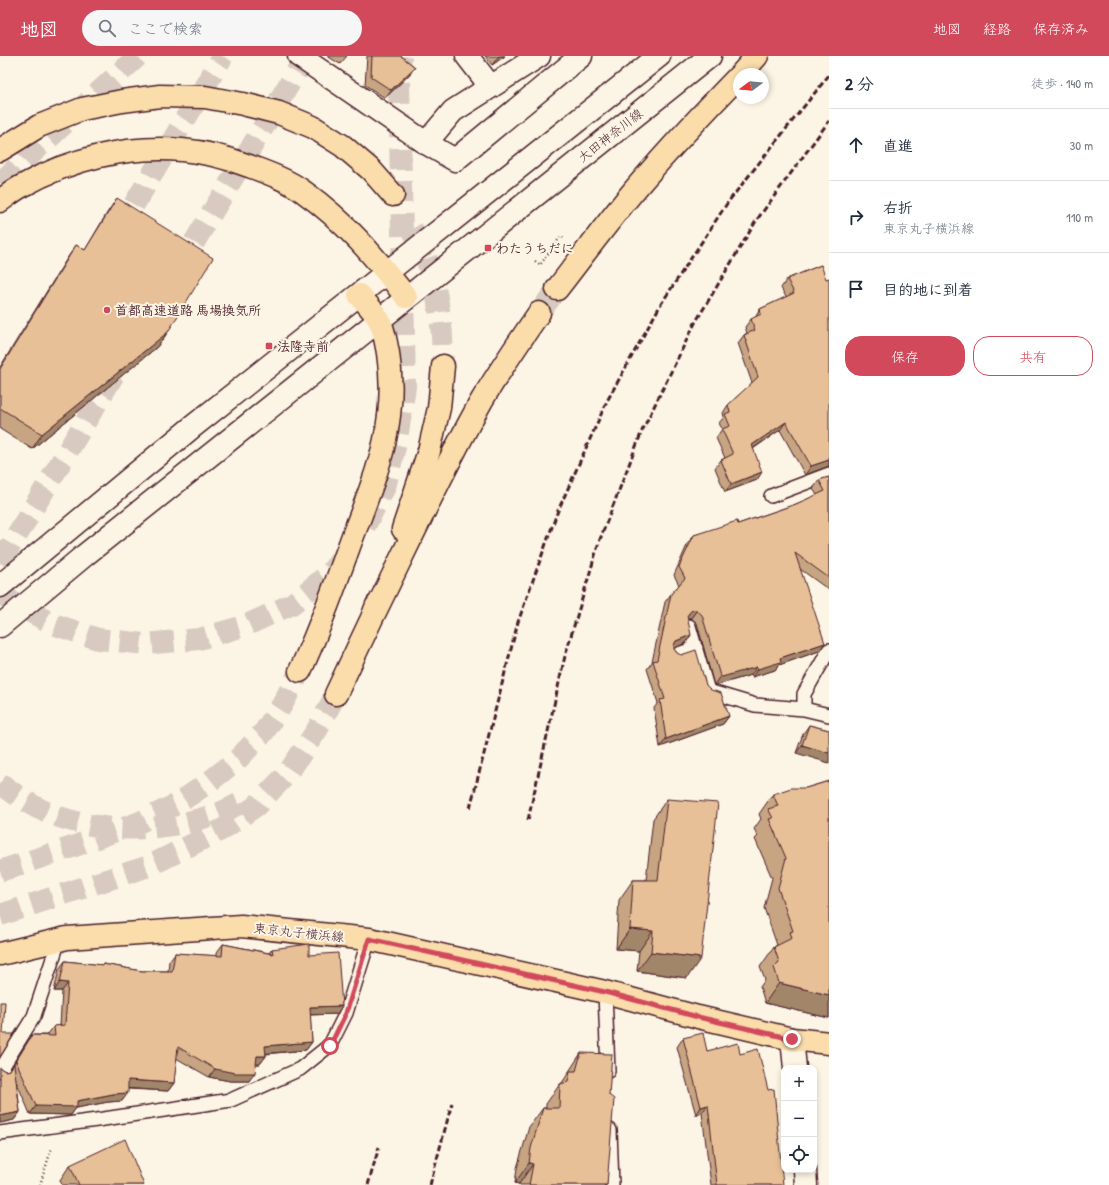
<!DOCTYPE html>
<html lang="ja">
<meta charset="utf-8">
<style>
:root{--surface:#fff;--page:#f6f6f7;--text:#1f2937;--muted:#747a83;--line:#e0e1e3;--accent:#d1495b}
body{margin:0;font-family:"Patrick Hand","Klee One",sans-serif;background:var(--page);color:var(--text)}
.controls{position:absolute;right:12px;bottom:12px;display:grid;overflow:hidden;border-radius:8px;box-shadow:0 2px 6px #0003}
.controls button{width:36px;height:36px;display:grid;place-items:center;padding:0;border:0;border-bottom:1px solid var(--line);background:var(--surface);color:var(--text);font:20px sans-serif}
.compass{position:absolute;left:733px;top:12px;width:36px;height:36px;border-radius:50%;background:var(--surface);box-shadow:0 2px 6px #0003;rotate:254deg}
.stop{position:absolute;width:12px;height:12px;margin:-9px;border:3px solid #d1495b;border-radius:50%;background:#fff}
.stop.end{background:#d1495b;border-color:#fff;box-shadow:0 1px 4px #0008}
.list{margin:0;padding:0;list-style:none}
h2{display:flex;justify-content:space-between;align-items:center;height:52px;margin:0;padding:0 16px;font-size:17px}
h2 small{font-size:13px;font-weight:400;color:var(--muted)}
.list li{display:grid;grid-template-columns:26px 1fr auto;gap:12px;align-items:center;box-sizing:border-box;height:72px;padding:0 16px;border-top:1px solid var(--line)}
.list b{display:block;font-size:15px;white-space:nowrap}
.list p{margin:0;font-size:13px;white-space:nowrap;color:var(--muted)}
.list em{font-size:13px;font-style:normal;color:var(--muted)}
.actions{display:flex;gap:8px;padding:12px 16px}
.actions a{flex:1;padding:9px 0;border:1px solid var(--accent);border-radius:16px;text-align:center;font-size:14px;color:var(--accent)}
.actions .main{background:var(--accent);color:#fff}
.icon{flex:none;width:22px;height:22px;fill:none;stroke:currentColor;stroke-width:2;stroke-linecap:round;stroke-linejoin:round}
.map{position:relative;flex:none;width:829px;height:1129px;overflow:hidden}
header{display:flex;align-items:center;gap:24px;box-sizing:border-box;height:56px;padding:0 20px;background:var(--accent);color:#fff}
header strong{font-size:19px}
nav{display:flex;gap:22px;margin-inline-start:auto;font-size:14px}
.search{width:280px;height:36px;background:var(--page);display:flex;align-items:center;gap:10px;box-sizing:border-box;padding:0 14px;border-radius:22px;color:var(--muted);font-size:15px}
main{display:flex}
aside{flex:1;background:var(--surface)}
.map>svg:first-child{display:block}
</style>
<header>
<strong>地図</strong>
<div class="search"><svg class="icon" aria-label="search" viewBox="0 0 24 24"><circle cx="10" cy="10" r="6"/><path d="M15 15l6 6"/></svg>ここで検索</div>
<nav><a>地図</a><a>経路</a><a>保存済み</a></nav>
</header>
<main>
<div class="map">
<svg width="829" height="1129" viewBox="0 0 829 1129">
<rect width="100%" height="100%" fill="#fcf5e5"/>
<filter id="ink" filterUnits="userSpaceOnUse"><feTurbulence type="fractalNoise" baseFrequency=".025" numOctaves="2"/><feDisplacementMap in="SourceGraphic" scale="8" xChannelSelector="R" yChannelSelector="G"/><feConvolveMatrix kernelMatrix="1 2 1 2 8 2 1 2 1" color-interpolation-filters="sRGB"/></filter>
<g filter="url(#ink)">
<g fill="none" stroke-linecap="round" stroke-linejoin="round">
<path stroke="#d8cac0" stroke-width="22" stroke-dasharray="22 11" stroke-linecap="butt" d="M0,127L138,0
M412,173C429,201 438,237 441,270C443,283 442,297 443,310
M117,177L223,0
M177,215L306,0
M539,257L557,233
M365,470L385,431L397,383L405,331L399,25L401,0
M0,507L121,307
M0,535L12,546L53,568L98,583L145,588L199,583L247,569L292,548L330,517L346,497
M0,727C13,737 28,748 44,755C99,779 163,777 219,757C228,754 238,748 246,744
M0,815L75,790L140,766L175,749L208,727L238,703L264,676L282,649L300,615
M0,859L149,810L223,773L256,750L288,717L317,674L336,638"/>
<defs>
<path id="lane" d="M771,440L829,418
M689,570L708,635L755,649L804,653
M829,594L804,638V653L829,659
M676,599L696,592
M605,936L608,1015
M0,1015L34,960L59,884
M610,1074L612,1129
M0,1077L97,1064L231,1044L300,1013L330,989L346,957L369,883"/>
<path id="street" d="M467,0L491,31
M426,87L453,55L539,0
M792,983L795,1012
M805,1114L806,1129"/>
<path id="secondary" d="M299,0L426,87L455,104L581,0
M0,530L191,372L659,0
M0,570L85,499L710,0"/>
<path id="primary" d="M0,898L67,882L241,870L369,883L605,936L698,961L792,983L829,987"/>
<path id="highway" d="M741,18L757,0
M0,94L39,70L82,53L122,45L160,40L205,41L243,48L279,57L313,71L343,90L371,114L393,139
M0,145C7,140 14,134 22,130C70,103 127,89 182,94C205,96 228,102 249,110C268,117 288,124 304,136C345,165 376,202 406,241
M557,233C585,197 612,160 642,125C673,89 706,54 739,20
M403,473L429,395L439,352L443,310
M372,562C408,489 442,415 482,344C500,314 519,286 539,257
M300,615C320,573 335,529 351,485C375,421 399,368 388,297C386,286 384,272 378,262C373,254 365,246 359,239
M336,638L372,562L377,549"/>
</defs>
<use href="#lane" stroke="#4a1f2b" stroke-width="16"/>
<use href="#street" stroke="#4a1f2b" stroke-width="25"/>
<use href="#secondary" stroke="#4a1f2b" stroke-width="25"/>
<use href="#primary" stroke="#4a1f2b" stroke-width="25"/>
<use href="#highway" stroke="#4a1f2b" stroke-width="25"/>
<path stroke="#4a1f2b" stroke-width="2.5" stroke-dasharray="1 3" stroke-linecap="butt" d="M535,205L540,209L561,180L565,183
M40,1129L52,1091"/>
<use href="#lane" stroke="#fcf5e5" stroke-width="13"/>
<use href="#street" stroke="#fcf5e5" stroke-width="22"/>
<use href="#secondary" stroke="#fcf5e5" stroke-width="22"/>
<use href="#primary" stroke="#faddab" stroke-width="22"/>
<use href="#highway" stroke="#faddab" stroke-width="22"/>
<path stroke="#4a1f2b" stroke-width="3" stroke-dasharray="6 3" stroke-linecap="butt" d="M470,752L518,566L557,457L607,345L661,248L728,146L829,19
M528,764L565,600L599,486L642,375L695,267L756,165L829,65
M368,1129L379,1091
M430,1129L452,1047"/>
</g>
<path fill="#c7a582" stroke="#4a1f2b" d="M327,0H347L340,8Z
M367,0H401L415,11L409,19L385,42L365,29Z
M485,0H505L492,9Z
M117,142L168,276L157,291L32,393L0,373V311L66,204L76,189L85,194L107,157Z
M821,209L829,410L805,419L780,374L753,393L757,424L725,436L715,412L721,404L725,402L716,382L722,373L719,367L724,361L723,357L728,349L752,327L738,287L744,279L747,277L745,271L751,263L755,262L760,253L786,241L781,232L787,223Z
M829,421V534L800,513L819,595L779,609L775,614L752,621L751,619L717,629H714L697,567L691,562H687L686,587L674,592V593L677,597L706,629L729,660L723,668L660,691L654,652L658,647L647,613L652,606L665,546L671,538L679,529L674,519L688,487L694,479L738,468L796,448L817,439L813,433L819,424Z
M809,669L829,674L796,697L803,678Z
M829,725V962L765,947L760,931L765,924L760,911L774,891L777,889L764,852L772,822L755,783L758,780L754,773L761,763L759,758L773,738L806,732Z
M667,743L687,922L637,915L639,895L616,893L619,844L633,824H646L653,763Z
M223,888L269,897L272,893L309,899L342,950L337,958L310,959L312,986L306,994L266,998V1000L260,1008H256L249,1025H230L209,1021L176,1002L174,1027L168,1035L128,1033L122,1045L108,1046L76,1052L71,1059L30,1058L17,1027L20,1056L14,1064L0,1067V1012L5,1015L10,1014L32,979H48V978L54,970H60L62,935H54L59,913L65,905L102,909L103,908L142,915H168L169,905L175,897L217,900V896Z
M683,982L707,995L740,998L783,1129H711L702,1057L696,1059L677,991Z
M581,997L609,1039L607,1129H519V1128L515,1127L517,1112L529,1071L543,1052H546V1048L560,1028H561L566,1021L568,1017Z
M70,1109L144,1129H62L60,1124Z"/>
<path fill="#a2866a" stroke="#4a1f2b" d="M500,0H505L492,9L498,1Z
M415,11L409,19L385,42L391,34Z
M168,276L157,291L32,393L42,378Z
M786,366L780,374L746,397L752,389Z
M829,404V410L805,419L811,410Z
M762,416L757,424L725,436L731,428Z
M692,554H697L691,562H686L683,565L689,557Z
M691,579L686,587L670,594L676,585Z
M825,587L819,595L779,609L775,614L752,621L758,613L780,602Z
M757,611L751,619L717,629H714L720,620Z
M729,660L723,668L660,691L666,683Z
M802,689L829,697V707L796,697Z
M630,873L653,875L639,895L616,893Z
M651,896L701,902L687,922L637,915Z
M60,926L68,927L62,935H54Z
M779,927L829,939V962L765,947Z
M342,950L337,958L304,959L310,951Z
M312,986L306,994L260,998L265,990Z
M257,1000H266L260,1008H252Z
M215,1013L255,1017L249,1025H230L209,1021Z
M128,1024L174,1027L168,1035L122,1032Z
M128,1037L122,1045L108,1046L76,1052L71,1059L30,1058L36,1050L77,1045L113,1038Z
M708,1049L702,1057L696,1059L701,1051Z
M20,1056L14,1064L0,1067V1060Z
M529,1107L533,1108L519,1128L515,1127Z"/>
<path fill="#e7c097" stroke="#4a1f2b" d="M372,0H401L415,11L391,34L371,21Z
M117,142L213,202L168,276L42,378L0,352V313L76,189L85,194Z
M821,209L826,223L829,222V404L811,410L786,366L752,389L762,416L731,428L721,404L733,398L722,373L730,370L725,358L730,356L728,349L758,321L744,279L755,274L751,263L761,258L760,253L794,237L787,223Z
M829,421V522L795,497L825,587L780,602L781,606L758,613L757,611L722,621L720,620L702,559L697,554H692L689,557L687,560L691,579L676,585L674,589V593L677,597L681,599L696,594L706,629L711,634L721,637L729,660L666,683L660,644L665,643L653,605L657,604L671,538L685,522L679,511L694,479L737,465L738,468L796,448L825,435L819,424Z
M809,669L829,674V697L802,689Z
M829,725V939L779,927L774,911L779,906L774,891L792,882L790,876L793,875L778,832L786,802L769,763L773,762L768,753L778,750L773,738L791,732H806Z
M667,743L718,747L701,902L651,896L653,875L630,873L633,824H658Z
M223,888L273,898L272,893L309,888V899L338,897L342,950L310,951L312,986L265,990L266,1000H257L255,1017H235L215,1013L178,991L174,1027L128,1024V1037L113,1038L77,1045V1051L36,1050L16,1005L32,979L55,980L54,970L65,969L68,927L60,926L65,905L103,909V908L142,915H172L175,897L222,900Z
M0,946H5L3,978H14L0,1001Z
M703,977L707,995L738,987L740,998L758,993L768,1034L774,1033L783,1129H717L708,1049L701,1051L683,982Z
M581,997L612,998L609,1039L614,1043L607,1129H529L533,1108L529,1107L531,1092L543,1052H559L560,1028L568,1026L570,1015H576Z
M14,1008L20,1056L0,1060V1012L5,1015L10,1014Z
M125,1083L144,1129H79L70,1109Z"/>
</g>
<g fill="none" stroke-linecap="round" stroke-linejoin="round" filter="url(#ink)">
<path stroke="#d1495b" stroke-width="5" d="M330,990L346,957L369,883L605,936L698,961L792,983"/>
</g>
<g fill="#d1495b" stroke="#fcf5e5" stroke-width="1.5">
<rect x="484" y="188" width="8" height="8" rx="2"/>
<circle cx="107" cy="254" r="4"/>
<rect x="265" y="286" width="8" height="8" rx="2"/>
</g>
<g text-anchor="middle" stroke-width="4" stroke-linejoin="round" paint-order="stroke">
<g font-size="13" fill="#4a1f2b" stroke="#fcf5e5">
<text transform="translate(610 79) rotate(-38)" y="5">大田神奈川線</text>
<text transform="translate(299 876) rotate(6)" y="5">東京丸子横浜線</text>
</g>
<g font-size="13" font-weight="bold" fill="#4a1f2b" stroke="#fcf5e5" text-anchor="start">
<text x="496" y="197">わたうちだに</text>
<text x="115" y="259">首都高速道路 馬場換気所</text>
<text x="277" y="295">法隆寺前</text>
</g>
</g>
</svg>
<div class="controls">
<button>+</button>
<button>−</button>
<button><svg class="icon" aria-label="locate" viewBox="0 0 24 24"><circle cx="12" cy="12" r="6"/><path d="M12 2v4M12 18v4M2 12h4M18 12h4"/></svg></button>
</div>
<svg class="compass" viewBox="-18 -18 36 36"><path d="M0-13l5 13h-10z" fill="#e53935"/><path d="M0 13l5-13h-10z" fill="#747a83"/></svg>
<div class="stop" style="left:330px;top:990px"></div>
<div class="stop end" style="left:792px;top:983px"></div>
</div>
<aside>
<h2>2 分<small>徒歩 · 140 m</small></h2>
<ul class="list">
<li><svg class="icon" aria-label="ahead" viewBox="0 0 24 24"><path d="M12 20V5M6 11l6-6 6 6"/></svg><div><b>直進</b></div><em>30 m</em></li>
<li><svg class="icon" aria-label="right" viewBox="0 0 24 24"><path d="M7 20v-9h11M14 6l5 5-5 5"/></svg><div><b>右折</b><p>東京丸子横浜線</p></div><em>110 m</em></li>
<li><svg class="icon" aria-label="arrive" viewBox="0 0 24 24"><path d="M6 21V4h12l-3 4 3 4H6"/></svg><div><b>目的地に到着</b></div></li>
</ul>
<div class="actions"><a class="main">保存</a><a>共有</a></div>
</aside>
</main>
